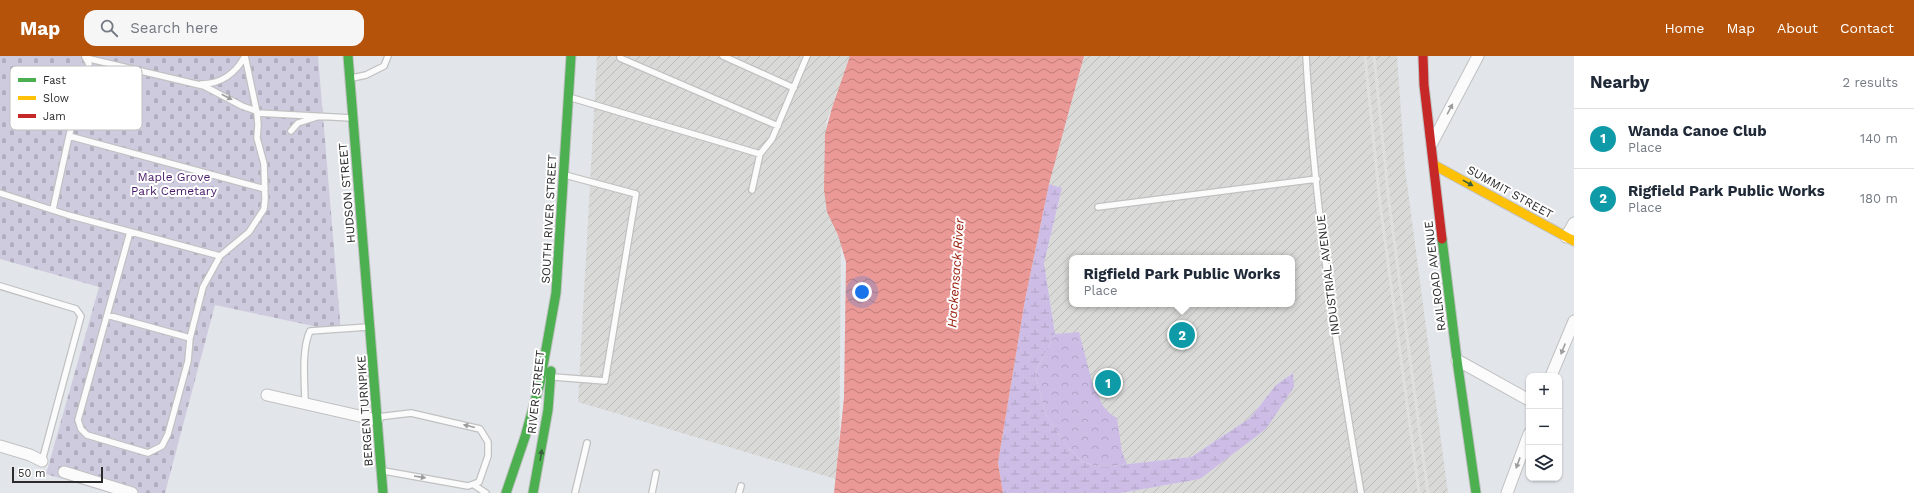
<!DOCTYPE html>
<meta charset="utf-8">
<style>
:root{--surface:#fff;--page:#f6f6f7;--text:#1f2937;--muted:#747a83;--line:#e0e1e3;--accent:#b45309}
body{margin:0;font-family:"Work Sans",sans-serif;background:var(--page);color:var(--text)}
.controls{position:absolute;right:12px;bottom:12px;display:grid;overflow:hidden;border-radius:8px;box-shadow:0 1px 3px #0004}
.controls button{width:36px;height:36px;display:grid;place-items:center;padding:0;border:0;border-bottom:1px solid var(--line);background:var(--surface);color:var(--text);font:20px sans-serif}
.scale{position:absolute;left:12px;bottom:10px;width:91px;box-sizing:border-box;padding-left:4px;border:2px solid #2b2b2b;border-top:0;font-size:11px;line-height:14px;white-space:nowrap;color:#2b2b2b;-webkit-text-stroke:3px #fff;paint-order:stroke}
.you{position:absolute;left:862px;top:236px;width:14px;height:14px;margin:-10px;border:3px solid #fff;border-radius:50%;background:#1a73e8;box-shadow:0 0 0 6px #1a73e833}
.badge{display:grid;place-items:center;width:26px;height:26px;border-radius:50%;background:var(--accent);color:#fff;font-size:13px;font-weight:700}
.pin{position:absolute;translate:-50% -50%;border:2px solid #fff;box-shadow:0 1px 4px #0006}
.popup{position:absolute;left:1069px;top:199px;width:226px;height:52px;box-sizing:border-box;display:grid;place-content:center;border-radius:8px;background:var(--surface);filter:drop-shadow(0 1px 3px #0005);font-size:13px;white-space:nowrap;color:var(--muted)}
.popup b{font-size:15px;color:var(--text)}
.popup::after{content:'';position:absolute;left:50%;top:100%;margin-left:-8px;border:8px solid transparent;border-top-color:var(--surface)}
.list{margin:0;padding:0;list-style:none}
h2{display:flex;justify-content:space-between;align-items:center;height:52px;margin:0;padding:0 16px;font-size:17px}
h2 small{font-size:13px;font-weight:400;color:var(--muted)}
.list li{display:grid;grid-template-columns:26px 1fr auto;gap:12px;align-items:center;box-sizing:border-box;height:60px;padding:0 16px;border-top:1px solid var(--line)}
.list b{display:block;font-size:15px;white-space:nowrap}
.list p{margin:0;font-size:13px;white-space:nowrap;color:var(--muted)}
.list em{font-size:13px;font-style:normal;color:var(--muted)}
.icon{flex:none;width:22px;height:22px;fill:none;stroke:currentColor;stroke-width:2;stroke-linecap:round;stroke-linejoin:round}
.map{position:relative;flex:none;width:1574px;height:437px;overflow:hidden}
header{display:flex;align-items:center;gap:24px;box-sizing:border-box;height:56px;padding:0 20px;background:var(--accent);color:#fff}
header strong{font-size:19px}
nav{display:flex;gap:22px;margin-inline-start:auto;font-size:14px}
.search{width:280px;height:36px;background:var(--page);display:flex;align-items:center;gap:10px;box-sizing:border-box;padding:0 14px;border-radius:12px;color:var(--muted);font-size:15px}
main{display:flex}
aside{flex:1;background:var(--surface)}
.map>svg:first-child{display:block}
</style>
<header>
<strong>Map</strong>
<div class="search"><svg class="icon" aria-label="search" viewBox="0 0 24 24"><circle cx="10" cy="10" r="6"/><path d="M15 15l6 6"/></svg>Search here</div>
<nav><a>Home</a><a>Map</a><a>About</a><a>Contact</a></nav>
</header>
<main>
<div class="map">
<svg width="1574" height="437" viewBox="0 0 1574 437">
<defs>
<pattern id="industrial-furrows" width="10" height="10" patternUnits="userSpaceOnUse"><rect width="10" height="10" fill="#d9dad8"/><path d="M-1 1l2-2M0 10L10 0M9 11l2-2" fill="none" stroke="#babbba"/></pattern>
<pattern id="wetland-marsh" width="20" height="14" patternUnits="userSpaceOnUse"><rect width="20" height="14" fill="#cdbde6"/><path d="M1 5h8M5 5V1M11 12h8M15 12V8" fill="none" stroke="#b0a3c5"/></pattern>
<pattern id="cemetery-stones" width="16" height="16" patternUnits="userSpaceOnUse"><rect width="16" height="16" fill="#cfcbdf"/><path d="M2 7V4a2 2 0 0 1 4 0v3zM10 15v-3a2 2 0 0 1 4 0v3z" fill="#b2aec0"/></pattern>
<pattern id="park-crowns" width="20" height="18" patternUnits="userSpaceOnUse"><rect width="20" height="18" fill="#cdbde6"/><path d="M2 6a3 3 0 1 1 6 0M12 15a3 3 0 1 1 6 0" fill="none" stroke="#b0a3c5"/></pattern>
<pattern id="water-waves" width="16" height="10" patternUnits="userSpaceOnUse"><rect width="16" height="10" fill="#ea9996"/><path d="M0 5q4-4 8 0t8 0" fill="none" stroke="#be7d7b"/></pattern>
</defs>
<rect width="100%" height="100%" fill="#e2e6ea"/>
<path fill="url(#industrial-furrows)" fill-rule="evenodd" d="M597,0H854L826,66L841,184L839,424L578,346Z
M1084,0H1397L1405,112L1448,437H1121L1200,423L1293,317L1276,329L1250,362L1191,401L1101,411L1065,387L1055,278L1044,207L1062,132L1049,128ZM1072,202H1292V248H1072Z"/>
<path fill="url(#wetland-marsh)" d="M1049,128L1062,132L1044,207L1055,278L1035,317L1045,357L1065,387L1082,406L1101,411L1191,401L1250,362L1276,329L1293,317L1294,331L1266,373L1200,423L1121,437H1003L998,407L1025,244Z"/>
<path fill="url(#cemetery-stones)" d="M0,0H318L341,276L215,249L165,437H110L46,418L99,231L0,203Z"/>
<path fill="url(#park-crowns)" d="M1079,276L1094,333L1096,332C1100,346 1104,355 1117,362L1122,396L1127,408L1101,411L1082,406L1065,387L1045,357L1035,317L1055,278Z"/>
<path fill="url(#water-waves)" d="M850,0H1084L1049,128L1025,244L998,407L1003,437H834L844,342L846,206L838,179L827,156L824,134L825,78L832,52Z"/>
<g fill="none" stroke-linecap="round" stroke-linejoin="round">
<defs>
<path id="lane" d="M620,0V2L778,70
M723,0L794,32
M1306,0C1314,146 1336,293 1361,437
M86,2L204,30L242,50L256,55
M352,22L366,19L384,10L388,0
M201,28C221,28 236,17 245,0
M572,42L760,98L772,83L807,0
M257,57L352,62
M291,75L298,67L317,61
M69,80L265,133
M752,134L760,98
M0,137L68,159L220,200
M1098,151L1317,123
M53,153L69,80L89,8L85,1
M130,176L78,364L81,373L87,379L148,397L162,390L168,378L188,305L190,282L203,231L220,200L249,176L264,153L265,143L264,108L257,82L258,69L257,57L245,0
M0,230L76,253L81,260L42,405
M107,259L190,282
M554,321L605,325L636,138L565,119
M305,348C305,327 301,294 310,275L368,271
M378,361L411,357L480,373L488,386V400L479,426L468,430L384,415
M474,429L486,437
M575,437L587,387
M652,437L656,417
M739,437L741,430"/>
<path id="street" d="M1432,87L1478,0
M1566,181L1574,167
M1457,304L1529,344
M1551,320L1574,265
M267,339L377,364
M0,390L30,399L42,405
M64,416L132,437
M1507,437L1529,378"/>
<path id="fast" d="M348,0L383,437
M1442,183L1457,304L1476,437
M506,437L525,381L540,327L556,237L571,0
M533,437L548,354L551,315"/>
<path id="slow" d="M1434,109L1574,185"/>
<path id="jam" d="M1423,0L1424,29L1442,183"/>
</defs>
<use href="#lane" stroke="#c0c1c1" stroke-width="8"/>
<use href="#street" stroke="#c0c1c1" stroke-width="13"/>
<use href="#fast" stroke="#c0c1c1" stroke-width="11"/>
<use href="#slow" stroke="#c0c1c1" stroke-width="11"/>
<use href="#jam" stroke="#c0c1c1" stroke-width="11"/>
<use href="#lane" stroke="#fbfbfc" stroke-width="5.5"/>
<use href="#street" stroke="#fbfbfc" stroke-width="11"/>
<use href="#fast" stroke="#4caf50" stroke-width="9"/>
<use href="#slow" stroke="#ffc107" stroke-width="9"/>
<use href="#jam" stroke="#c62828" stroke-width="9"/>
<path stroke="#dfdfde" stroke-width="3" d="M1365,0L1380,147L1419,437
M1374,0L1389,146L1428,437"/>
</g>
<defs><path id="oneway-solid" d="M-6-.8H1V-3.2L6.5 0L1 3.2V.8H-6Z"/></defs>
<g fill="#9d9d9e">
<use href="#oneway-solid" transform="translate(227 41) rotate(28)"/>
<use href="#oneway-solid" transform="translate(1450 53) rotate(-62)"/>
<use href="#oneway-solid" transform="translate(1563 293) rotate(112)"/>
<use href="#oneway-solid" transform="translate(469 370) rotate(-166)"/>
<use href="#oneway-solid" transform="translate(1518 407) rotate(110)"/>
<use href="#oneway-solid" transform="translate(420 421) rotate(9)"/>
</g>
<g fill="#38603a">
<use href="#oneway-solid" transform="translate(1468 127) rotate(29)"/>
<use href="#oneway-solid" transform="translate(541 399) rotate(-81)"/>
</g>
<g text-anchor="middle" stroke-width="4" stroke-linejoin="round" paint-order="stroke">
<g font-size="12" fill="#481b68" stroke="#fff">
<text x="174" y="125">Maple Grove<tspan x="174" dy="14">Park Cemetary</tspan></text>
</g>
<g font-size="12" fill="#2b2b2b" stroke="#fff">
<text transform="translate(1510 136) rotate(29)" y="4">SUMMIT STREET</text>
<text transform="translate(347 137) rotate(-95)" y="4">HUDSON STREET</text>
<text transform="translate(549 163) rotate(-87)" y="4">SOUTH RIVER STREET</text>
<text transform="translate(1328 219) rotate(-97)" y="4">INDUSTRIAL AVENUE</text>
<text transform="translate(1435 220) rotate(-97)" y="4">RAILROAD AVENUE</text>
<text transform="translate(536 336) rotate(-84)" y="4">RIVER STREET</text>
<text transform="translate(365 355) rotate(-94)" y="4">BERGEN TURNPIKE</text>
</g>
<g font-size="13" font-style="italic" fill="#9b210f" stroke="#fff">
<text transform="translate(955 217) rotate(-86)" y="5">Hackensack River</text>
</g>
</g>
<rect x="10" y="10" width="132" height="64" rx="6" fill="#fff" stroke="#bfbfbf" stroke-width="1"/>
<rect x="18" y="22" width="18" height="4" fill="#4caf50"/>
<rect x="18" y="40" width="18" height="4" fill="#ffc107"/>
<rect x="18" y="58" width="18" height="4" fill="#c62828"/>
<g font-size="11" fill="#2b2b2b">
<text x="43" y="28">Fast</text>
<text x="43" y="46">Slow</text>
<text x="43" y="64">Jam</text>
</g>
</svg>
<div class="controls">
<button>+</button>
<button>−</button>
<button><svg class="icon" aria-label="layers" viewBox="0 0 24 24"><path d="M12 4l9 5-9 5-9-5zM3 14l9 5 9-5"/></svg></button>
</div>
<div class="scale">50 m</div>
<div class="you"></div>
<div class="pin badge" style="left:1108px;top:327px;background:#0f9aa8">1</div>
<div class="pin badge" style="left:1182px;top:279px;background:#0f9aa8">2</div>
<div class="popup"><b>Rigfield Park Public Works</b>Place</div>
</div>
<aside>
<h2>Nearby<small>2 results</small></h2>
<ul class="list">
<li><span class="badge" style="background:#0f9aa8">1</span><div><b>Wanda Canoe Club</b><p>Place</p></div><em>140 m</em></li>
<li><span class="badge" style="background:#0f9aa8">2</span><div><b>Rigfield Park Public Works</b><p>Place</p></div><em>180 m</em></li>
</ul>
</aside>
</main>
